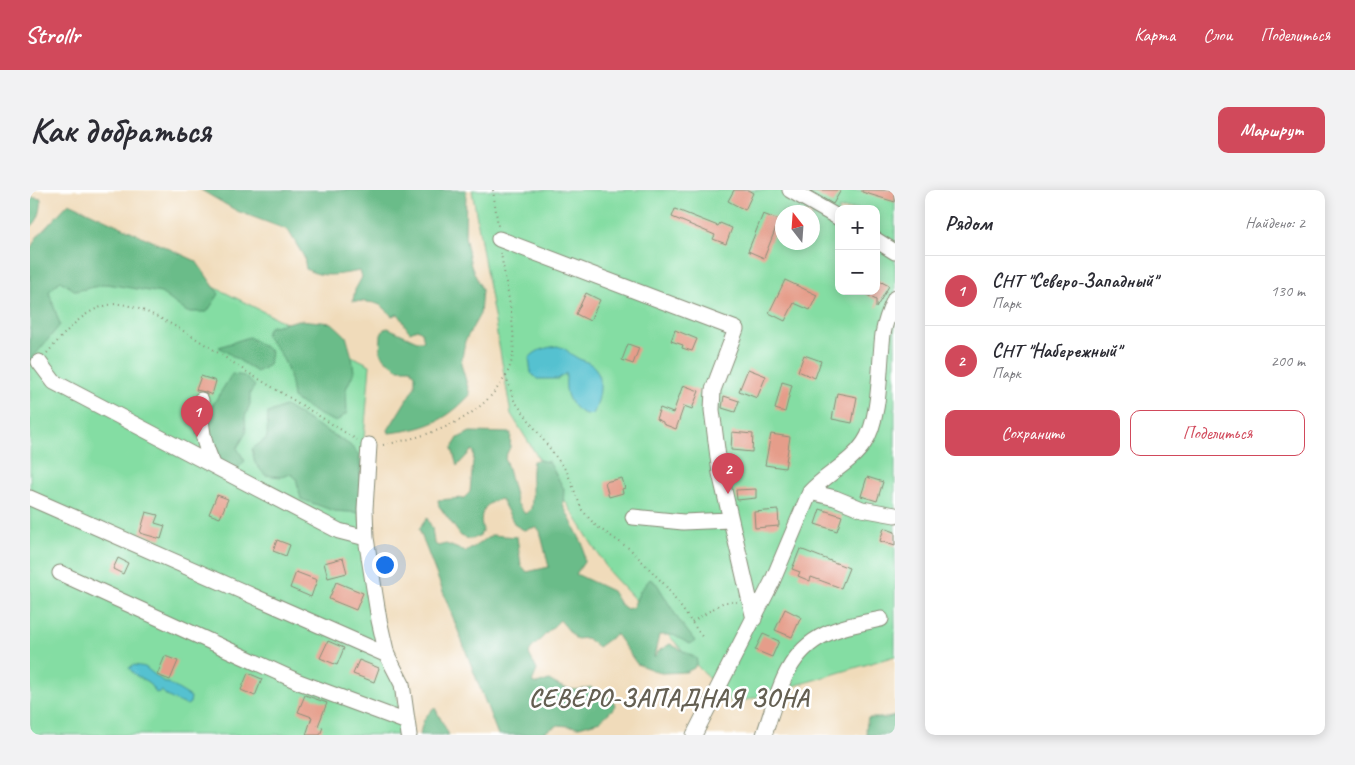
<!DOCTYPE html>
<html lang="ru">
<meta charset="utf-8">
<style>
:root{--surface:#fff;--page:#f2f2f3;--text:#2b2b33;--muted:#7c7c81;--line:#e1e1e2;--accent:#d1495b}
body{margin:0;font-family:Caveat,sans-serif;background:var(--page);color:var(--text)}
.controls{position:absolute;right:15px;top:15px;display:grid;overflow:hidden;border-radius:10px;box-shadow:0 2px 12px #0003}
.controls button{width:45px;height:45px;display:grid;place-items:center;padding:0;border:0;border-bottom:1px solid var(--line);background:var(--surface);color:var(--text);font:25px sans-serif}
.compass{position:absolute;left:745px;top:15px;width:45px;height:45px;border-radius:50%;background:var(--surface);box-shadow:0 2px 12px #0003;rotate:343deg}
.you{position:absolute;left:354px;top:374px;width:18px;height:18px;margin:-12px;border:4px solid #fff;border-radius:50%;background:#1a73e8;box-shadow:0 0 0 8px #1a73e833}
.badge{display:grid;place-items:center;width:32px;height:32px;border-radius:50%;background:var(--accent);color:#fff;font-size:16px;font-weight:700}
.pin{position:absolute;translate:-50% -41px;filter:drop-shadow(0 1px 2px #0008)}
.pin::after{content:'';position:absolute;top:26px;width:18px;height:15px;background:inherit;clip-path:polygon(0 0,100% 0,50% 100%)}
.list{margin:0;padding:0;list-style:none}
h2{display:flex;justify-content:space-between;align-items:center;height:65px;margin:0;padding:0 20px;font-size:21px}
h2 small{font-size:16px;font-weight:400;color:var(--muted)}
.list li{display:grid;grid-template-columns:32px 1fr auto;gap:15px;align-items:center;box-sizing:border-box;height:70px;padding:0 20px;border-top:1px solid var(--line)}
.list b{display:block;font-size:19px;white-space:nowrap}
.list p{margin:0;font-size:16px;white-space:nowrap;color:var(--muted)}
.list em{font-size:16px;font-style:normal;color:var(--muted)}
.actions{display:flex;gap:10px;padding:15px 20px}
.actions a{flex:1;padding:11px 0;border:1px solid var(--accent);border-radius:10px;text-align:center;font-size:18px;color:var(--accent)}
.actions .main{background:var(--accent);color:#fff}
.map{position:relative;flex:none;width:865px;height:545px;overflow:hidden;border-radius:10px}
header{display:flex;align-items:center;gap:30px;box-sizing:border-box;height:70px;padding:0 25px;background:var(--accent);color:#fff}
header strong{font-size:24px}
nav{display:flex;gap:28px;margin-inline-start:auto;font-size:18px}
.intro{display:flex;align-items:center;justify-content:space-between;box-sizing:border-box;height:120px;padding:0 30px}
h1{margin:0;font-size:35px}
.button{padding:12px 22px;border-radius:10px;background:var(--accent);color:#fff;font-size:18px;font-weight:700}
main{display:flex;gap:30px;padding:0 30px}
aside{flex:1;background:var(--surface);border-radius:10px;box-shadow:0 2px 12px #0003}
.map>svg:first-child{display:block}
</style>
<header>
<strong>Strollr</strong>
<nav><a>Карта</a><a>Слои</a><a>Поделиться</a></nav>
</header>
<div class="intro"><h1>Как добраться</h1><a class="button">Маршрут</a></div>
<main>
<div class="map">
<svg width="865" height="545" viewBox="0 0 865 545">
<rect width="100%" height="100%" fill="#fff"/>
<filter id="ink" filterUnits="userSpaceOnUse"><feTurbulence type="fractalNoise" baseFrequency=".02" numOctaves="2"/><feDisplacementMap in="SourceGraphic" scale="10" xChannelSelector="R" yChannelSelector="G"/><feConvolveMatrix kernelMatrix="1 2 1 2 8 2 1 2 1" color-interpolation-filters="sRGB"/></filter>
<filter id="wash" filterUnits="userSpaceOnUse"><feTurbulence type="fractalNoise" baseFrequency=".0096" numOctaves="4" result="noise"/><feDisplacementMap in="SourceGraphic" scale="20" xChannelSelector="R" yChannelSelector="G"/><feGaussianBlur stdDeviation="1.12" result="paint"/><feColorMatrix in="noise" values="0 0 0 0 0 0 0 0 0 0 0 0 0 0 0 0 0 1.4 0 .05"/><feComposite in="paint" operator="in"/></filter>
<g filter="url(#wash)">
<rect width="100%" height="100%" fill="#f0dbba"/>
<path fill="#84dda3" stroke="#528d6c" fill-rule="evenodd" d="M442,0H865V466L703,514L580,383L481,224ZM809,19H846V101H809ZM752,22H782V52H752Z
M48,29L340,175L328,320L375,545H0V85Z"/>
<path fill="#6bbc89" stroke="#457c5e" d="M171,0H436L435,46L441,76L452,100L450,124L435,151L431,174L440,205C415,232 395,239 359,243L358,240L385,196V185L381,179H368L355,169L350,162L351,145L354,139L358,138L387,151H394L392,142L387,139L380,142C374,136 374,130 368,124L362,126C358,123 357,120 353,117C346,111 332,112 323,111L325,100L332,87L330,81C311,84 293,89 276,79L274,67L258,40L207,21Z
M0,7L11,9C12,18 9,32 0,37Z
M39,13L166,71L189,104L177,122H157L131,103L77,94L46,101L30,91L19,102L30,135L0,171V59L7,47Z
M269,130L302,133L316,146L322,167L324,182L316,199L317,223L306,232L288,224L263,208C260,181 255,165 235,146L239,137Z
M219,147L241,161L239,175L227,182L189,157Z
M202,184L215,186L225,196L220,203V214L215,227L216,243L207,258L215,271L206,280L186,268L178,246L179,221Z
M255,216L320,255L329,265L333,323L304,321L271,309L266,288L261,284L251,287L235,285L225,273L222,259L237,248L238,223Z
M440,242L481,243L480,257L475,268L487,313L495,324L501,319C504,303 500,287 503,271L508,270L519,272L534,299L533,315L553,355L554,372L546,384L582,401L590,414L597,419L603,417L610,401L620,389L627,394L648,429L665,451L660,454L643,445H629L624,467L630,460L640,454L666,468L667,472L664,478L656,482L631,483L607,474L586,444L568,457L557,448L546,449L530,430L501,459L499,464L507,480L502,492L507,494L519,490C535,500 544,502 561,497L569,505L579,506L586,516L570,531L549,537L528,535L509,545H468L389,339L397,328L402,338L404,353L408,356L416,354L436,362L462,345L487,347L491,375L497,382L519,377L510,341L506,337L494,340L485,335L471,309C454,312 448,325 453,340L449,347L439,349L431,346L409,316L408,310L434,308L440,302L444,262L442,260L427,276L422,258L428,248Z
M405,518L419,545H390C392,532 394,526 405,518Z
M865,526V545H837L836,538L838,528H857Z"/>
<path fill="#55c1d0" stroke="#3a7f82" d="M527,156C538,159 536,161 544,166C549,170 557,171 562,175C575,185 570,211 563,224C552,227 540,215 537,204C535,198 536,190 536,183L528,189H507L501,183L499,168C507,159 516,158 527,156Z
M104,475L115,477L135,493H138L161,507L160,513L157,515C149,512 137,508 132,501L126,503L118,492L105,485L99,478Z"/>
<g id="blocks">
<path fill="#e59d8a" d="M704,0H718L723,3L715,20L698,11Z
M779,0H811L803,14Z
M832,0H865V12L832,2Z
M645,19L688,36L690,33L702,38L696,54L683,49L685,45L642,27Z
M733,24L749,30L734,68L718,61Z
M846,89L859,96L846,118V110L830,101H846Z
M755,90L787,105L780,120L764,113L755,131L739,123Z
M556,103L570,110L560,131L546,124Z
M645,140L667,149L662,161L652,158L653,155L641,151Z
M598,154L609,158L603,174L592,170Z
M774,165L791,171L785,188L768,181Z
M718,179L736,186L727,208L709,201Z
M171,186L186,191L182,205L175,202L166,200Z
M752,192L762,195L755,222L745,219Z
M653,195L669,201L662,219L654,216L646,239L633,234V232L626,229L630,218L643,223Z
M807,203L827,207L822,233L802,229Z
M694,206L709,211L705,222L692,218Z
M702,242L723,244L722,262L701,260Z
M741,244L760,247L755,278L735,275Z
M837,287L853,292L847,311L831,306Z
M592,288L595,298L592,299L593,303L579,307L575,292Z
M726,299V308L707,310L706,300Z
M187,305L198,309L190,328L179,324Z
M790,319L812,326L807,341L785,334Z
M748,320L749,336L725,338L724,322Z
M116,322L128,325L125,333L135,336L131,349L110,343Z
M854,338L865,342V356L850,351Z
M247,350L260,355L256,366L243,361Z
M770,359L819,378L811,398L781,387L780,391L768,386L770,382L762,379Z
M88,368L98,373L93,384L83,379Z
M313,368L317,383L298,388L294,373Z
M266,382L287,390L281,407L260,398Z
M306,392L333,403L326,420L299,409Z
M755,419L771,427L762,447L745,440Z
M733,444L749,451L742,467L725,460Z
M298,451L314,458L307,475L290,468Z
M135,466L148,471L140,490L127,485Z
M329,470L349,478L344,492L323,484Z
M218,483L232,489L225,506L211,500Z
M275,505L297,513L288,536L293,537L290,545H276L282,527L268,522Z"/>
</g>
</g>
<g filter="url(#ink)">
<use href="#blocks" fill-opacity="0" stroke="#888c77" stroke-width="1"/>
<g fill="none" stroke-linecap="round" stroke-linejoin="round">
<defs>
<path id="minor" d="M760,0L809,28
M469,49L706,139L683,200L682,220L690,283L724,429
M846,50L865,62
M9,172L24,192L184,276
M171,210C170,235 173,254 184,276L309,341L336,348
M339,255L335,319L336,348L349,430L357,465L372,494L379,545
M780,302L805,308L832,319L865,325
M0,308L357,465
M603,327L653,332L700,330
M30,383L269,492L377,532
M664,545L742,392L780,302C796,284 821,273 834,253C851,229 849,174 853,144C855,132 860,119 865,108
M734,545C747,507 755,464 794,445C812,436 832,433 851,429"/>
</defs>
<use href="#minor" stroke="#888c77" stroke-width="17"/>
<path stroke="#888c77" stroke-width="2" stroke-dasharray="1 4" stroke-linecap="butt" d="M463,0L468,36
M17,163C36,142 56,115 87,114C119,114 188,163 217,182C254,204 291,227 327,250
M476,186L484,210L537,282L552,320L566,336L600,359L635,395L673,448
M353,255C397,246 441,234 469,196C475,188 480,179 482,169C488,144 475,91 471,63
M662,432L694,412H707"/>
<use href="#minor" stroke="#fff" stroke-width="15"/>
</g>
</g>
<g text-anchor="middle" stroke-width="5" stroke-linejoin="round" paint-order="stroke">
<g font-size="25" font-weight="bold" letter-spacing="1" fill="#645f52" stroke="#fff">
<text x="639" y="516">СЕВЕРО-ЗАПАДНАЯ ЗОНА</text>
</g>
</g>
</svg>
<div class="controls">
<button>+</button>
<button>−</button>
</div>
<svg class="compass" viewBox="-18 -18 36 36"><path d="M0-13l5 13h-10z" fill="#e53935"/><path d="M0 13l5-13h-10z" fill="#7c7c81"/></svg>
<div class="you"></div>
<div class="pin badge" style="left:167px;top:247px">1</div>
<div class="pin badge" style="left:698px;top:304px">2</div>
</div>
<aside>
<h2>Рядом<small>Найдено: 2</small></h2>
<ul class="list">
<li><span class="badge">1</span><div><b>СНТ &quot;Северо-Западный&quot;</b><p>Парк</p></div><em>130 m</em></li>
<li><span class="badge">2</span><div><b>СНТ &quot;Набережный&quot;</b><p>Парк</p></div><em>200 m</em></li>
</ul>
<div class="actions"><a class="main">Сохранить</a><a>Поделиться</a></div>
</aside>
</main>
